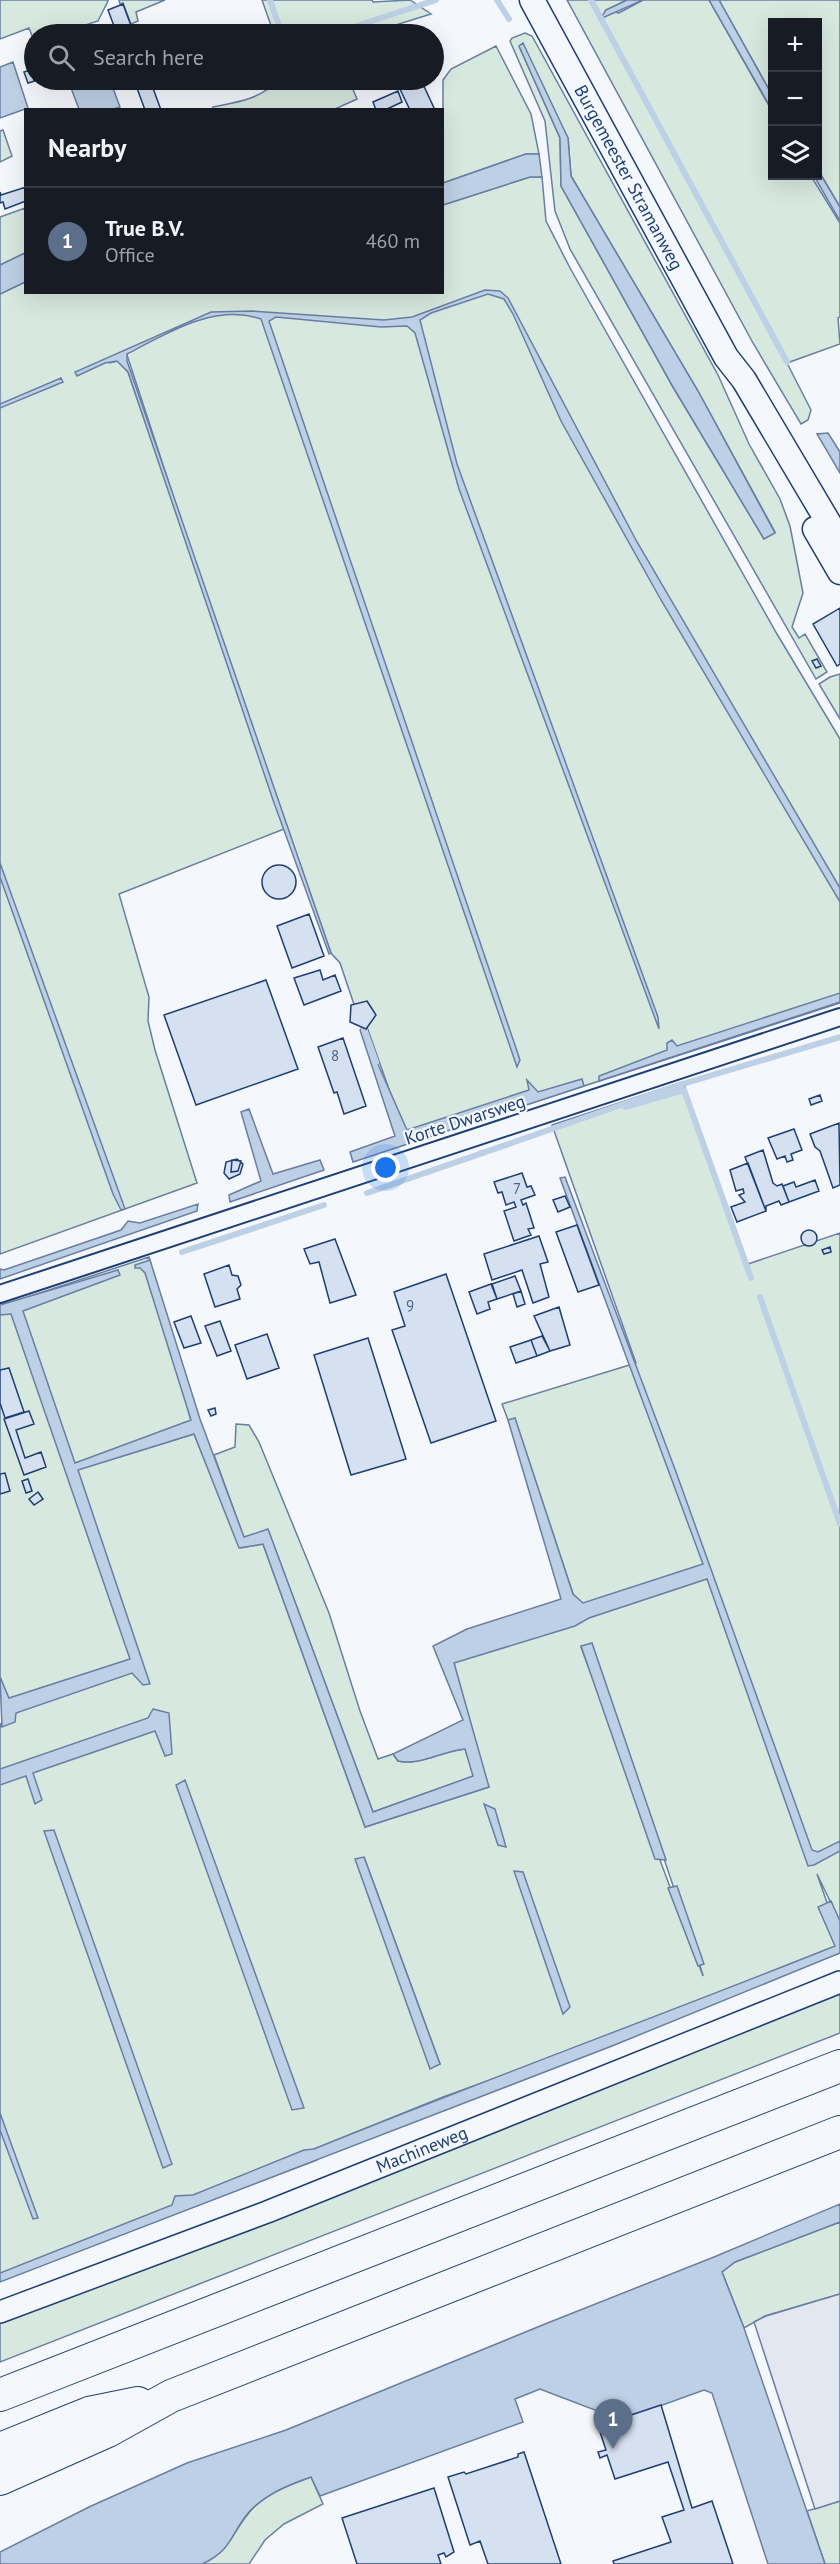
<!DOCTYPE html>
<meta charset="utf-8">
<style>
:root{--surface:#171b24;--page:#20242c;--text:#f1f3f6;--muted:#9ea1a6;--line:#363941;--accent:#c62828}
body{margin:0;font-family:"PT Sans",sans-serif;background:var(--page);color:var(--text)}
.controls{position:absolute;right:18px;top:18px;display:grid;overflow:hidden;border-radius:0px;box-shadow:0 6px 24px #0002}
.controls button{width:54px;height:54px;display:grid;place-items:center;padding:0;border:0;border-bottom:2px solid var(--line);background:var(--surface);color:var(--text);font:30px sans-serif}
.you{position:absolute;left:386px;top:1168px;width:21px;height:21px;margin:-15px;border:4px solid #fff;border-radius:50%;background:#1a73e8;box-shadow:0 0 0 9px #1a73e833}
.badge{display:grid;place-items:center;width:39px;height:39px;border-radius:50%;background:var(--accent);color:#fff;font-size:20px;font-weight:700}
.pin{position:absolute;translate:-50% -50px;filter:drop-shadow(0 2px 3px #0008)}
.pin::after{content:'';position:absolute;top:32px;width:21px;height:18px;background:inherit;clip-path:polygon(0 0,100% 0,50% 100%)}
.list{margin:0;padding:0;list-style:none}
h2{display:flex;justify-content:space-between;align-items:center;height:78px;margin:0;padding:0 24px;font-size:26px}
h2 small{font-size:20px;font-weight:400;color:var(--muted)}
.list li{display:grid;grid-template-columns:39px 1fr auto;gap:18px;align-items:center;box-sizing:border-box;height:108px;padding:0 24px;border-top:2px solid var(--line)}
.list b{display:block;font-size:22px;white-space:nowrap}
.list p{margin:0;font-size:20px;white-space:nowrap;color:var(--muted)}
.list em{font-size:20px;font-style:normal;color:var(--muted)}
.icon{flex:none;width:33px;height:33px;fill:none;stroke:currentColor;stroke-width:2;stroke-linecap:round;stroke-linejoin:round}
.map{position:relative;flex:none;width:840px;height:2564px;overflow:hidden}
.search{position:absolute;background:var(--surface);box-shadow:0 6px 24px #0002;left:24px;top:24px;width:420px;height:66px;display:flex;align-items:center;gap:15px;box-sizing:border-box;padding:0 21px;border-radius:33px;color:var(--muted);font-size:22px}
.panel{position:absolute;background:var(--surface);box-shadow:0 6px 24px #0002;left:24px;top:108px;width:420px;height:186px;border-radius:0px}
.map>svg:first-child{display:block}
</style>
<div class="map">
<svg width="840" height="2564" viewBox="0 0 840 2564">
<rect width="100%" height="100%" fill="#f4f7fb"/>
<path fill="#d7e8df" stroke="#687fa3" stroke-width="1.5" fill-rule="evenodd" d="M0,0H108V1L98,21L58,34H34V41L29,28L0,39Z
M119,0H165L136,12L138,21L131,24L123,3L120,4Z
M262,0H372L373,2L410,0L431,14L367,34H274Z
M567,0H627L606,10L619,13L643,0H709L772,111V176H811L840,223V317L838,318L840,344L787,363L811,410L808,420L801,424L753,343Z
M719,0H840V207L818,170V22H772V95Z
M525,33L532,36L718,375L749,444L780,499L790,526L803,593L792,627L799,638L805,634L827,672L816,679L570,249L555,211L545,121L510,41L512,38ZM519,46L568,138L571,176L698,391L775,532L764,539L673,387L561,186L560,138Z
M496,46L531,114L539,154H526L443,183V80L451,69Z
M278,80H349L357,99L335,109H212L213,107C238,102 261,99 278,80Z
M3,130L12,156L0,162V131Z
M530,177H542L546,221L570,268L777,634L840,739V1003L408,1143L367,1027L362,1028L340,963L331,953L186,535L127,355L109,363L118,361L128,372L284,829L119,894L149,997L148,1021L155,1050L197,1183L0,1254V294L25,282L26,292H442L443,205Z
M25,208V253L0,265V217Z
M840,674V719L819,684L830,677Z
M683,1082L748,1264L840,1233V1922L817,1874L840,1940V1953L443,2097L314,2149L317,2160L0,2281V1723L1,1727L8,1698L0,1677V1306L149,1257L191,1421L86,1467L194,1434L241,1548L263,1544L365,1827L489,1787L478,1755L454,1663L573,1594L515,1419L508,1420L502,1404L636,1363L552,1125ZM592,1644L703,1975V1976L581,1647ZM364,1857L440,2064L430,2068Z
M236,1424L249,1425L259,1442L329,1613L360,1711L378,1759L393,1754L398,1761C419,1766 442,1751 465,1749L474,1776L373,1812L268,1530L244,1538L214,1455L235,1447Z
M840,1990V2033L0,2362V2323Z
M840,2222V2294L765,2316L744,2328L722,2272L735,2262Z
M311,2477L323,2504L284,2524L265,2540L249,2564H202C229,2551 231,2535 248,2514C263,2494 289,2485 311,2477Z
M840,2501V2564H825L807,2511Z"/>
<path fill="#e3e8f0" stroke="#687fa3" stroke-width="1.5" d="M840,2294V2501L815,2509L754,2322L766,2316Z"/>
<path fill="#bed0e5" stroke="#687fa3" stroke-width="1.5" d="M627,0H643L600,19L606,10Z
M709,0H719L772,95V110Z
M523,43L568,138L571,176L698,391L775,533L764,539L673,387L561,186L560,138L519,46Z
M13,62L28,108L0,118V67Z
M68,80H110L120,107L114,109H79Z
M526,154H539L542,177H530L443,205V183Z
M818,170L840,207V221L814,176H818Z
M25,253V282L0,294V265Z
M485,290L500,291L508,298L637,542L840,888V902L661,600L561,421L513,314L504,299L488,294L431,313L420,320L457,464L658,1017L659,1029L459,489L415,333L407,326L381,327L276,317L269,321L520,1060L517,1067L261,319C215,303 167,333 127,354V361L331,953L329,954L273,800L128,372L117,361L105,363L77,376L75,372L211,312L252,311L384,320L412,317Z
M61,378L63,382L0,408V404Z
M828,433L840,452V473L817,434Z
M0,863L125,1209L121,1210L113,1194L0,877Z
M840,993V1002L599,1081V1076L667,1050V1043L672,1040L677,1046Z
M362,1028L407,1130L529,1090L527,1080L538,1092L582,1079L584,1086L353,1162L350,1152L395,1136L360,1030Z
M249,1109L273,1174L320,1160L324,1170L230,1202L229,1195L261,1181L241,1112Z
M565,1177L676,1472L812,1850L818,1852L840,1841V1851L814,1865L808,1866L707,1579L589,1618L575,1626L454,1663L489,1787L365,1827L263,1544L239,1548L194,1434L78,1470L150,1684L143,1685L132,1673L16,1713L15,1722L2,1727L0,1677L9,1698L130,1659L11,1314L0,1315V1305L118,1270L120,1275L23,1311L75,1463L191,1420L145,1273L140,1268H135V1265L150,1260L200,1419L244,1537L268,1529L373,1812L473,1776L465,1749C442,1751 420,1766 398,1761L393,1754L463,1720L433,1646L467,1629L561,1599L508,1420L515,1418L573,1594L583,1603L703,1564L560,1178Z
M198,1204L197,1211L0,1279V1269L4,1270L121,1230L128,1221L140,1223Z
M592,1643L666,1860L655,1859L581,1646Z
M153,1709L169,1713L172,1754L165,1756L155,1731L33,1773L42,1800L35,1804L26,1776L0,1785V1769L148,1718Z
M185,1780L304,2108L292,2110L176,1785Z
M484,1804L495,1809L506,1847L498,1845Z
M54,1830L172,2164L163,2168L44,1831Z
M364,1857L440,2064L430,2069L355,1859Z
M514,1871L523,1872L570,2007L563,2014Z
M677,1886L704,1964L698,1966L668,1888Z
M831,1901L840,1921V1953L612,2046L0,2282V2273L172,2205L175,2196L193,2195L304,2150L314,2149C487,2079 662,2015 835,1946L818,1907Z
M0,2113L38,2218L33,2219L0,2130Z
M840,2204V2222L735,2262L722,2272L744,2328L825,2564H768L712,2393L704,2390L621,2420L540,2389L515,2399L523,2422L320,2496L311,2477C288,2485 266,2494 249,2512C230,2534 233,2550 202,2564H0V2552L89,2507L187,2463L286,2430L550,2322L714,2257Z"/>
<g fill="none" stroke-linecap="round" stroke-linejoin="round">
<path stroke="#bed0e5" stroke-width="6" d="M270,0L282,34
M497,0L509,19
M591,0L787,362
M280,29L299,34
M332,34L436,0
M363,1026L376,1062
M625,1107L684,1090L751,1278
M367,1193L676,1086L840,1037
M182,1252L324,1205
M760,1297L840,1524"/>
</g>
<path fill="#d5e0f0" stroke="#1d3f73" stroke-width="1.5" d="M123,4L134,34H117L108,10Z
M34,69V80H38L28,83L24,72Z
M134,80H150L161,110H145Z
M410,80H421L435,110H410L398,85Z
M398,91L402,102L385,110H376L373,102Z
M26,187V201L5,209L3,202L0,203V192L1,195Z
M840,608V664L837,666L813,624Z
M817,659L821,666L816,668L812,661Z
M262 882a17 17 0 1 1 34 0a17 17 0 1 1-34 0Z
M309,914L324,956L292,968L277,926Z
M320,970L323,980L335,975L341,991L304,1005L294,978Z
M266,980L298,1069L196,1105L164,1015Z
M367,1001L376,1015L366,1029L350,1022L351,1005Z
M343,1038L366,1106L344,1114L337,1092L334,1093L318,1047Z
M820,1095L822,1101L811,1105L809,1099Z
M839,1123L840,1185L833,1188L820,1151L815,1147L810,1134Z
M794,1129L802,1150L791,1154L793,1160L787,1162L785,1156L777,1159L768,1138Z
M763,1150L773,1183L777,1186L782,1184L789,1202L781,1205L779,1201L766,1206V1211L745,1157Z
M237,1159L243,1164L240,1174L229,1179L224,1173L226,1162Z
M232,1160L241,1161L238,1171L231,1172Z
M748,1163L766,1211L737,1222L731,1207L745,1202L739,1195L744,1193L743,1189L736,1191L730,1170Z
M522,1173L527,1187L531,1186L535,1195L521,1200L523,1205L526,1203L534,1228L528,1229L531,1235L514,1241L504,1211L516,1207L514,1202L506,1205L502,1192L498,1193L494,1182Z
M815,1180L819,1191L789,1202L783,1186L794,1182L796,1187Z
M565,1196L570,1207L558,1212L553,1200Z
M577,1225L599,1285L578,1292L556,1232Z
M801 1238a8 8 0 1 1 16 0a8 8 0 1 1-16 0Z
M539,1236L548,1262L540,1264L549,1297L533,1303L522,1270L492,1280L484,1254Z
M335,1239L356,1295L330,1303L319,1262L310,1264L304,1249Z
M830,1247L831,1252L824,1254L822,1250Z
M229,1265L232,1275L238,1276L241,1285L237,1289L240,1299L215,1307L204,1274Z
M446,1274L496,1421L431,1443L392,1330L405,1326L394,1292Z
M515,1276L521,1291L497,1299L492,1284Z
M491,1284L497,1299L488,1302L490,1309L477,1314L469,1292Z
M521,1291L525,1304L517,1307L513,1294Z
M559,1307L570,1345L550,1351L534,1316Z
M191,1316L201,1343L184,1348L174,1322Z
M220,1321L231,1351L217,1356L205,1326Z
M267,1334L279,1368L247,1379L235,1345Z
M542,1336L550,1351L537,1356L531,1340Z
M368,1338L406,1459L351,1475L314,1355Z
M531,1340L537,1356L516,1363L510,1347Z
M9,1368L24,1412L5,1418L0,1403V1370Z
M215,1408L216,1414L211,1416L208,1410Z
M29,1411L34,1424L16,1430L25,1458L41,1452L46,1467L24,1475L4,1419Z
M5,1473L10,1491L0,1494V1474Z
M28,1479L32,1491L26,1493L22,1481Z
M38,1492L43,1499L34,1505L29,1499Z
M661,2405L692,2508L712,2501L733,2564H614L613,2561L671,2542L662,2517L684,2510L668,2462L615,2479L607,2455L600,2458L598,2452L606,2450L598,2426Z
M524,2452L561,2564H488L480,2541L470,2545L448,2477L464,2472L466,2474L518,2457V2454Z
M434,2488L454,2552L446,2557L444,2553L438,2555L441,2564H357L342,2518Z"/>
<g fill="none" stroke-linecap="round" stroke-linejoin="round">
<defs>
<path id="minor" d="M0,1294L840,1017"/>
<g id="tertiary">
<path id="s1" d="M0,2312L267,2212L840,1982"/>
</g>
<g id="secondary">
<path id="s2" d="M532,0L726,357L744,380L840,542"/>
<path d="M815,529L840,572"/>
</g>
<path id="motorway" d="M0,2395L840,2066
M0,2449L89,2413L138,2403
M0,2479L108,2431L171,2396L840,2132"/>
</defs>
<use href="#minor" stroke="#1d3f73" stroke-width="20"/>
<use href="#tertiary" stroke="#1d3f73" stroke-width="24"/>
<use href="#secondary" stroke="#1d3f73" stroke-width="27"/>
<use href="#motorway" stroke="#1d3f73" stroke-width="34"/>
<use href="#minor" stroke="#f4f7fb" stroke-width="16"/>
<use href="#tertiary" stroke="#f4f7fb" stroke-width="21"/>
<use href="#secondary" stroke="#f4f7fb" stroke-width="24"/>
<use href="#motorway" stroke="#f4f7fb" stroke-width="32"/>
</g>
<g text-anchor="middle" stroke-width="4.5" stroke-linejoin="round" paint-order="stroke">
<g font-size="15" fill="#4b6792">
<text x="335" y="1061">8</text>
<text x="517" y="1194">7</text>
<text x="410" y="1311">9</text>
</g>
<g font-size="18" fill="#1d3f73" stroke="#f4f7fb">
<text dy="6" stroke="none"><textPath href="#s2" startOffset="202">Burgemeester Stramanweg</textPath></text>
<text transform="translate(465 1120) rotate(-18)" y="6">Korte Dwarsweg</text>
<text dy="6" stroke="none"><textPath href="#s1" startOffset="452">Machineweg</textPath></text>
</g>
</g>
</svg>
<div class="controls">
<button>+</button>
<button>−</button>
<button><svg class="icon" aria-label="layers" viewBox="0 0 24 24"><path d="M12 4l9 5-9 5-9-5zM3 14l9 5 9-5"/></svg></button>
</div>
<div class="you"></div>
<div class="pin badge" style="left:613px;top:2449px;background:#5c6f8a">1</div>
<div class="search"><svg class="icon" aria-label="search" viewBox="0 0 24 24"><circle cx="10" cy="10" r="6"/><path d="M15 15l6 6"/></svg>Search here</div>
<section class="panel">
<h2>Nearby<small></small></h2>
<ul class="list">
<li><span class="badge" style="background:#5c6f8a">1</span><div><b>True B.V.</b><p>Office</p></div><em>460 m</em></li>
</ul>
</section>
</div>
